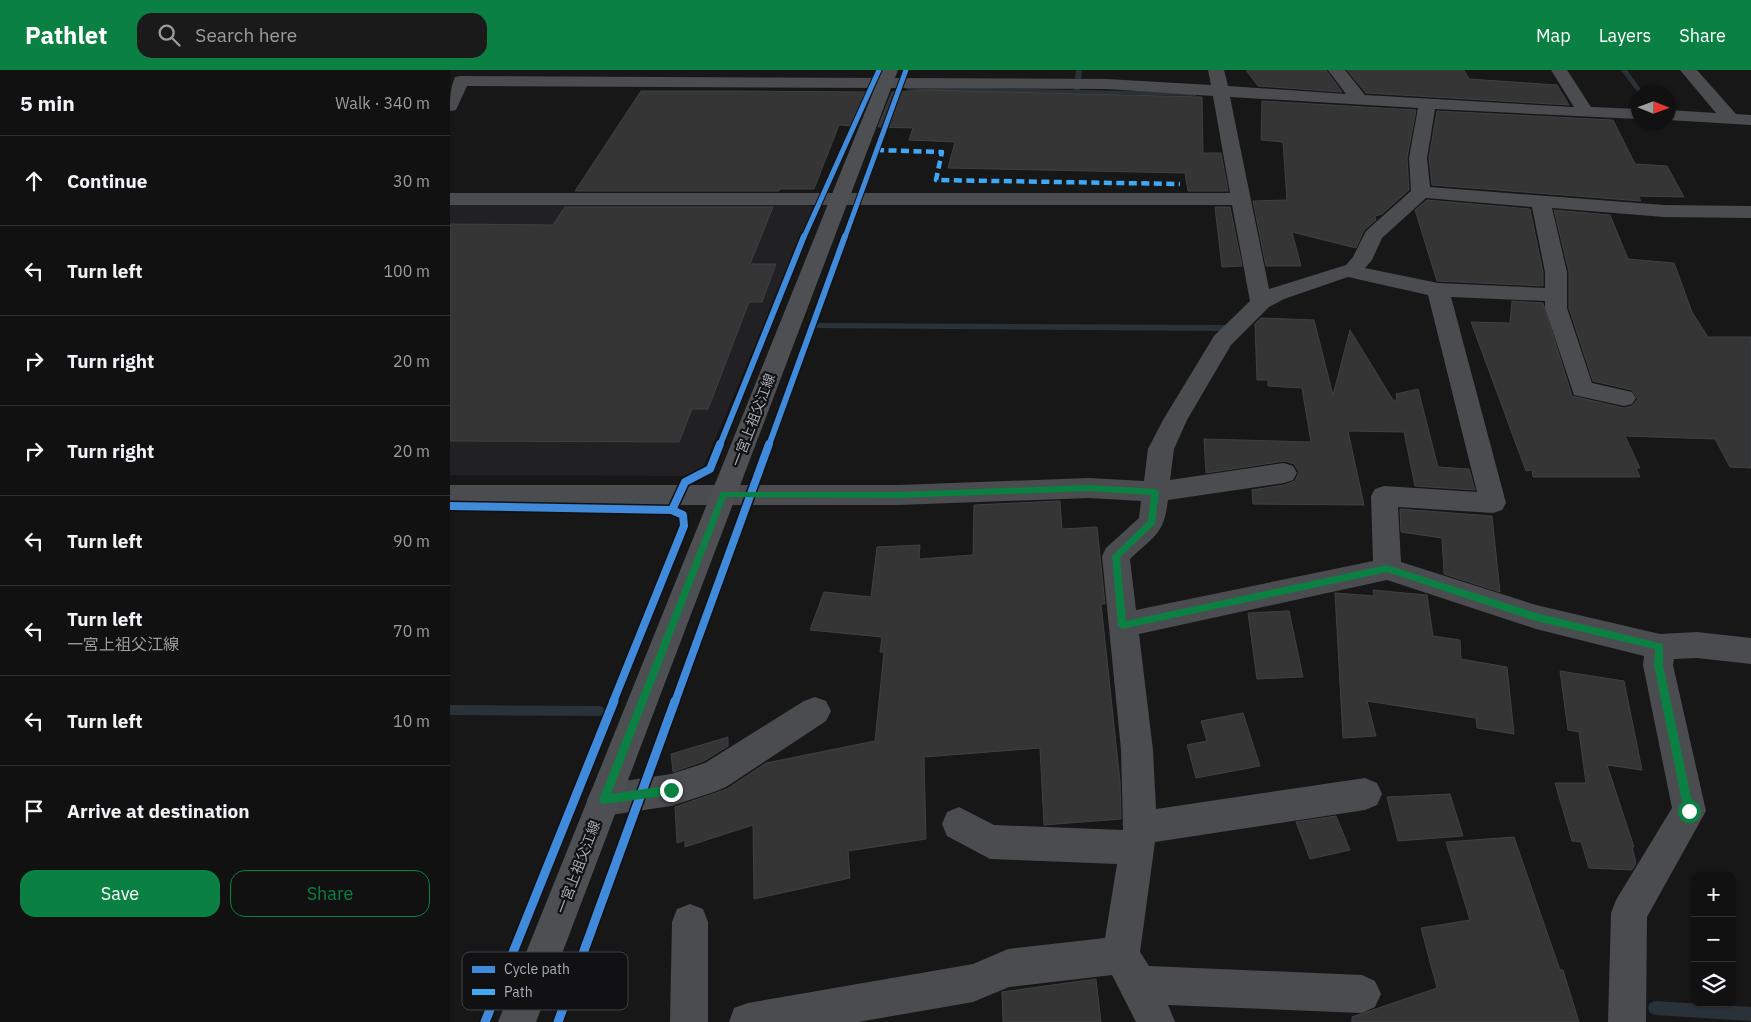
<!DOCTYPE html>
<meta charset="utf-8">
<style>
:root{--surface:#111;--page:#1a1a1a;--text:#f1f3f6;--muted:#9c9d9f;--line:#303131;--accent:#0b8043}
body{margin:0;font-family:"IBM Plex Sans","Noto Sans JP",sans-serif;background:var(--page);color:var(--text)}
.controls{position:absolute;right:15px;bottom:15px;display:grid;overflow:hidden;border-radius:10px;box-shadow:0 1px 4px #0004}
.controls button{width:45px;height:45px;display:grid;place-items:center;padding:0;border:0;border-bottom:1px solid var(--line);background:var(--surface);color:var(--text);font:25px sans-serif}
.compass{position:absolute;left:1181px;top:15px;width:45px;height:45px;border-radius:50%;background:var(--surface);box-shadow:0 1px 4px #0004;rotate:91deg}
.stop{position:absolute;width:15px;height:15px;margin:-11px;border:4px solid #0b8043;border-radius:50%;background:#fff}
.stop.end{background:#0b8043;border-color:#fff;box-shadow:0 1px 5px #0008}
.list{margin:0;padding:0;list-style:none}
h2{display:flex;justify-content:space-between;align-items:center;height:65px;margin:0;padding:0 20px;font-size:21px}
h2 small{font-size:16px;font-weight:400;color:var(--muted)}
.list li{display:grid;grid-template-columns:32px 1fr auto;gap:15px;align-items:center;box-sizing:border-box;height:90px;padding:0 20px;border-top:1px solid var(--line)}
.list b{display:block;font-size:19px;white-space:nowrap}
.list p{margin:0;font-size:16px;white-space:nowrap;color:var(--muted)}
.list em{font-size:16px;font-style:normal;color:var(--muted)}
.actions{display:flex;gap:10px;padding:15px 20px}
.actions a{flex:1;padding:11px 0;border:1px solid var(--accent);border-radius:15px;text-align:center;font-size:18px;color:var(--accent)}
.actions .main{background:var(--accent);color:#fff}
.icon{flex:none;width:28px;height:28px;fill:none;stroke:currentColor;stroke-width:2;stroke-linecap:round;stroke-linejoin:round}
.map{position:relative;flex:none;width:1301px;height:952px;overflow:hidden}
header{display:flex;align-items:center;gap:30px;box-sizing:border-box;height:70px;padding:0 25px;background:var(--accent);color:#fff}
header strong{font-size:24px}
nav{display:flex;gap:28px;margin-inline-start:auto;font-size:18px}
.search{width:350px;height:45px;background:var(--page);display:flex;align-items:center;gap:12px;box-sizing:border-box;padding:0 18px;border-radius:15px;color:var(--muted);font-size:19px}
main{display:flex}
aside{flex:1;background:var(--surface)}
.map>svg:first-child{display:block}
</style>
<header>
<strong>Pathlet</strong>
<div class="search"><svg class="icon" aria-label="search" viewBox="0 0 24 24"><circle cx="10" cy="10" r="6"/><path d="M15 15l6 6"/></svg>Search here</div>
<nav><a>Map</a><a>Layers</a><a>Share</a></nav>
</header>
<main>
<aside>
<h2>5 min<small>Walk · 340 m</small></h2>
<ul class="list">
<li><svg class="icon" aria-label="ahead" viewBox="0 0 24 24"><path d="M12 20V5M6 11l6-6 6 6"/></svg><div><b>Continue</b></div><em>30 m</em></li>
<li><svg class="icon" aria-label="left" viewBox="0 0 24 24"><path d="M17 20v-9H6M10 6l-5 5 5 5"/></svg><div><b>Turn left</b></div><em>100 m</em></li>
<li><svg class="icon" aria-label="right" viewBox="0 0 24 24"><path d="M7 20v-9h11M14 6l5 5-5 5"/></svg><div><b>Turn right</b></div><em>20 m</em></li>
<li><svg class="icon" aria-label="right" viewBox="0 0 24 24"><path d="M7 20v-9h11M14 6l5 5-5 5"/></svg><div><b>Turn right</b></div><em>20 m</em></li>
<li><svg class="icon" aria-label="left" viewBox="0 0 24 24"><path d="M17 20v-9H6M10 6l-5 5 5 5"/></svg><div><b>Turn left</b></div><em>90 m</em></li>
<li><svg class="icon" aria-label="left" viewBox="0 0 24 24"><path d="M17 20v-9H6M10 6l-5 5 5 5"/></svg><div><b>Turn left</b><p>一宮上祖父江線</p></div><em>70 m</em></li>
<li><svg class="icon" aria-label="left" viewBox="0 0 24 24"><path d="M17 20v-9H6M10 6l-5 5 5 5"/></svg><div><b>Turn left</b></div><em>10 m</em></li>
<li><svg class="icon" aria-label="arrive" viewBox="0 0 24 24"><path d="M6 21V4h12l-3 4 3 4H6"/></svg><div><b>Arrive at destination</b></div></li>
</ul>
<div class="actions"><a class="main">Save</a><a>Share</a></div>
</aside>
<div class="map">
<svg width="1301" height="952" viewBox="0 0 1301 952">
<rect width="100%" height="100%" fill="#171717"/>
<path fill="#212123" d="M0,133L358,134L363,138L253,398L235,406L0,405Z"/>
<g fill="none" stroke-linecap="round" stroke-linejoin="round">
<path fill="#2a3239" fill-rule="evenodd" d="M626,0H632L630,20L745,22L748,24L745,26L459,20L456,18L459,16L624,20Z
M1171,0H1177L1193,22L1188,23Z
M364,253L777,255L781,258L777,261L361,258V254Z
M0,635L149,636L153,637L155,641L153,645L149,646L0,645Z
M1205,931L1301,937V951L1205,945L1200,943L1198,938L1200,933Z"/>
</g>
<path fill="#353536" stroke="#3f4043" d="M796,0H876L892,22L808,16Z
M897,0H1014L1019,9L1107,15L1119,35L916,23Z
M477,20L752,27L753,83H771L778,121H738L735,103L498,98L505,72L459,70L463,58L428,57L442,22Z
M191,21H277L421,22L407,56L389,55L364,119H330L329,121H125Z
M812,31L966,40L957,88L959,120L932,144L925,146L926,150L914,160L906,178L842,162L851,196H816L803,131L837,130L833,72L811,70Z
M987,41L1163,50L1185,94L1217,96L1234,127L1188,126L1191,131L982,115L979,88Z
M977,130L1080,139L1093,202V216L987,211L965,140Z
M115,137H323L300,194H326L312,232H299L258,339H242L229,372L0,371V154L103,155Z
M765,137H780L792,196L772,197Z
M1104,140L1160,145L1178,189L1224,193L1242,242L1258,267H1301V398L1280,397L1265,369L1175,366L1190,398H1186L1190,407H1083L1082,400L1076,401L1021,252L1060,253L1062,231L1093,233L1122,326L1174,338L1182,336L1188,329L1182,320L1143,311L1119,238V202Z
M811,248L864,250L883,325L900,260L943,330H947L946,324L968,319L988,397L1019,399L1025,420L965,416L954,362L898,361L914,435L803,434L802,420L834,415L845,411L849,402L844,394L835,391L756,403L754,369L861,372L852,318L818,316V310H807L805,254Z
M610,431L612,459L647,457L655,534H651L670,711L671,749L594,755L590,678L474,687L476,769L398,781L400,808L304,829L303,755L235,777V770L227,773L225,737L277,719L316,693L425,671L434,582H430L432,567L360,560L374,522L421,527L427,477L470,475L469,489L523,485L524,435Z
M950,439L1042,446L1050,522L994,504L992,468L951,462Z
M923,520L977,525L983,566L1010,570L1011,589L1057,597L1064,664L1027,658L1026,648L917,631L926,666L893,668L885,523L924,526Z
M839,541L853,607L807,609L798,543Z
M1110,601L1174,611L1192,700L1157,695L1184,777H1182L1186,793L1182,800L1139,798L1131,772L1122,771L1105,713H1136L1129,662L1118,660Z
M793,643L810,696L746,708L737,675L757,671L751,651Z
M278,667V676L254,691L223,702L221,684Z
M1000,724L1013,766L948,771L937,727Z
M886,746L900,780L860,789L846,752Z
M1064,767L1110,900H1113L1129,952H902V947L987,918L971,858L1020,850L996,772Z
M646,909L651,952H553L552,922Z"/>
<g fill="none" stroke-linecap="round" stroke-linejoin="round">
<path fill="#4b4c50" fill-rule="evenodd" d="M758,0H774L778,16L896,24L878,0H895L915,25L1124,37L1101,0H1117L1141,37L1188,39V49L985,39L977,88L980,117L1214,135L1301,136V148L1214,147L1102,138L1117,202V238L1142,313L1182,322L1186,328L1182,334L1174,336L1124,325L1095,238V231L1001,227L1056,433L1052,440L1043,443L948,437L951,492L1086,535L1210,564L1247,562L1301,568V594L1247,588L1224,589L1223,595L1256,741L1197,847L1196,952H1158L1161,843L1166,830L1222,738L1193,595L1194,586L1086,559L937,510L689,564L703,680L706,739L915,708L927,713L932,724L927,735L915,740L705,772L690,882L699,896L912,905L925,911L931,924L925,937L912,943L718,935L725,952H686L662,905L559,917L523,932L408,952H279L284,938L298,933L523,894L558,879L655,868L667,794L540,789L497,766L492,754L497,742L509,737L544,755L673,760L671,680L652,486L656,478L689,448L691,431L639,428L449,435H0V415H449L639,408L694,411L698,379L713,350L764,266L800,231L782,135H0V123H780L763,26L657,19L17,16L6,40L0,41C0,29 0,18 5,7L11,6L657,9L761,15ZM780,27L968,38L959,88L961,121L916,161L903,187L896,195L819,219ZM976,128L1082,137L1095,202V218L988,213L915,198L922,190L932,168ZM898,207L978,225L1027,422L934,416L925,419L921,426L923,491L686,540L680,489C704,466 714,465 718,430L834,413L843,410L847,403L843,396L834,393L720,410L724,379L737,350L781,275L819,237L834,229Z
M1230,0H1247L1286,44L1301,45V55L1218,50V40L1266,43Z
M365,627L376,631L381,641L376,651L276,717L264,722L221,736L154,746L142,741L137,730L142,719L154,714L221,704L255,693L354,631Z
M240,834L253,839L258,852V952H220L222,852L227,839Z"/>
<path fill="#4d4f52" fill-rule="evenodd" d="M432,0H448L86,952H48Z"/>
<path stroke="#3fa9f5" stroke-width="4.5" stroke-dasharray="8 4.5" stroke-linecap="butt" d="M426,80L492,82L486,110L730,114"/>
<defs>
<path id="cycleway-far3" d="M354,167L429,0
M395,167L456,0"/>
<path id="cycleway-far2" d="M270,375L354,166
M319,375L395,166"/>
<path id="cycleway-far1" d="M0,436L222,440L233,445L234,456L163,632
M222,440L235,412L260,399L270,374
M225,632L319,374"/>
<path id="cycleway" d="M35,952L164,631
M108,952L225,631"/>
</defs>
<use href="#cycleway-far3" stroke="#111113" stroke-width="7"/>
<use href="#cycleway-far2" stroke="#111113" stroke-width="9"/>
<use href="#cycleway-far1" stroke="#111113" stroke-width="11"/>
<use href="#cycleway" stroke="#111113" stroke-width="12"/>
<use href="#cycleway-far3" stroke="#408adc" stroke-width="5"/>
<use href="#cycleway-far2" stroke="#408adc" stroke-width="6"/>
<use href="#cycleway-far1" stroke="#408adc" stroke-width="8"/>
<use href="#cycleway" stroke="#408adc" stroke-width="9"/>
</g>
<path fill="#0b8043" d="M639,415L706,419L709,422L705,454L670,487L676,551L937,495L1086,543L1213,574V595L1244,741L1243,744L1239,746L1234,741L1204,595L1205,579L1086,551L937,502L672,559L668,556L662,486L698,451L701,425L639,421L449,428L276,427L161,724L221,715L226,720L221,725L154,734L151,733L149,730L271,422H449Z"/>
<g text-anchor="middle" stroke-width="4.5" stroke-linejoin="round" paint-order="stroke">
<g font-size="14" fill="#a8adb8" stroke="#111113">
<text transform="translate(303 350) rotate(-69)" y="5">一宮上祖父江線</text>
<text transform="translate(128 797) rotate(-69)" y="5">一宮上祖父江線</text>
</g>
</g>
<rect x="12" y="882" width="166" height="58" rx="8" fill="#111113" stroke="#3e4045" stroke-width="1"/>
<rect x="22" y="896" width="23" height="7" fill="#408adc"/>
<rect x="22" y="919" width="23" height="6" fill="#3fa9f5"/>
<g font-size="14" fill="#a8adb8">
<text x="54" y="904">Cycle path</text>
<text x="54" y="927">Path</text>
</g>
</svg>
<div class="controls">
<button>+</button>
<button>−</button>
<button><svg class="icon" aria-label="layers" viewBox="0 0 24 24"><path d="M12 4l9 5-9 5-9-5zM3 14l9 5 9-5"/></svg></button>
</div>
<svg class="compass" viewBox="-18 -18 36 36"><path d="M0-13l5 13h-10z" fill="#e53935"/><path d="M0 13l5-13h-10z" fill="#9c9d9f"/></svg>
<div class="stop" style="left:1239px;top:741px"></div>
<div class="stop end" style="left:221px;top:720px"></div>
</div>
</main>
